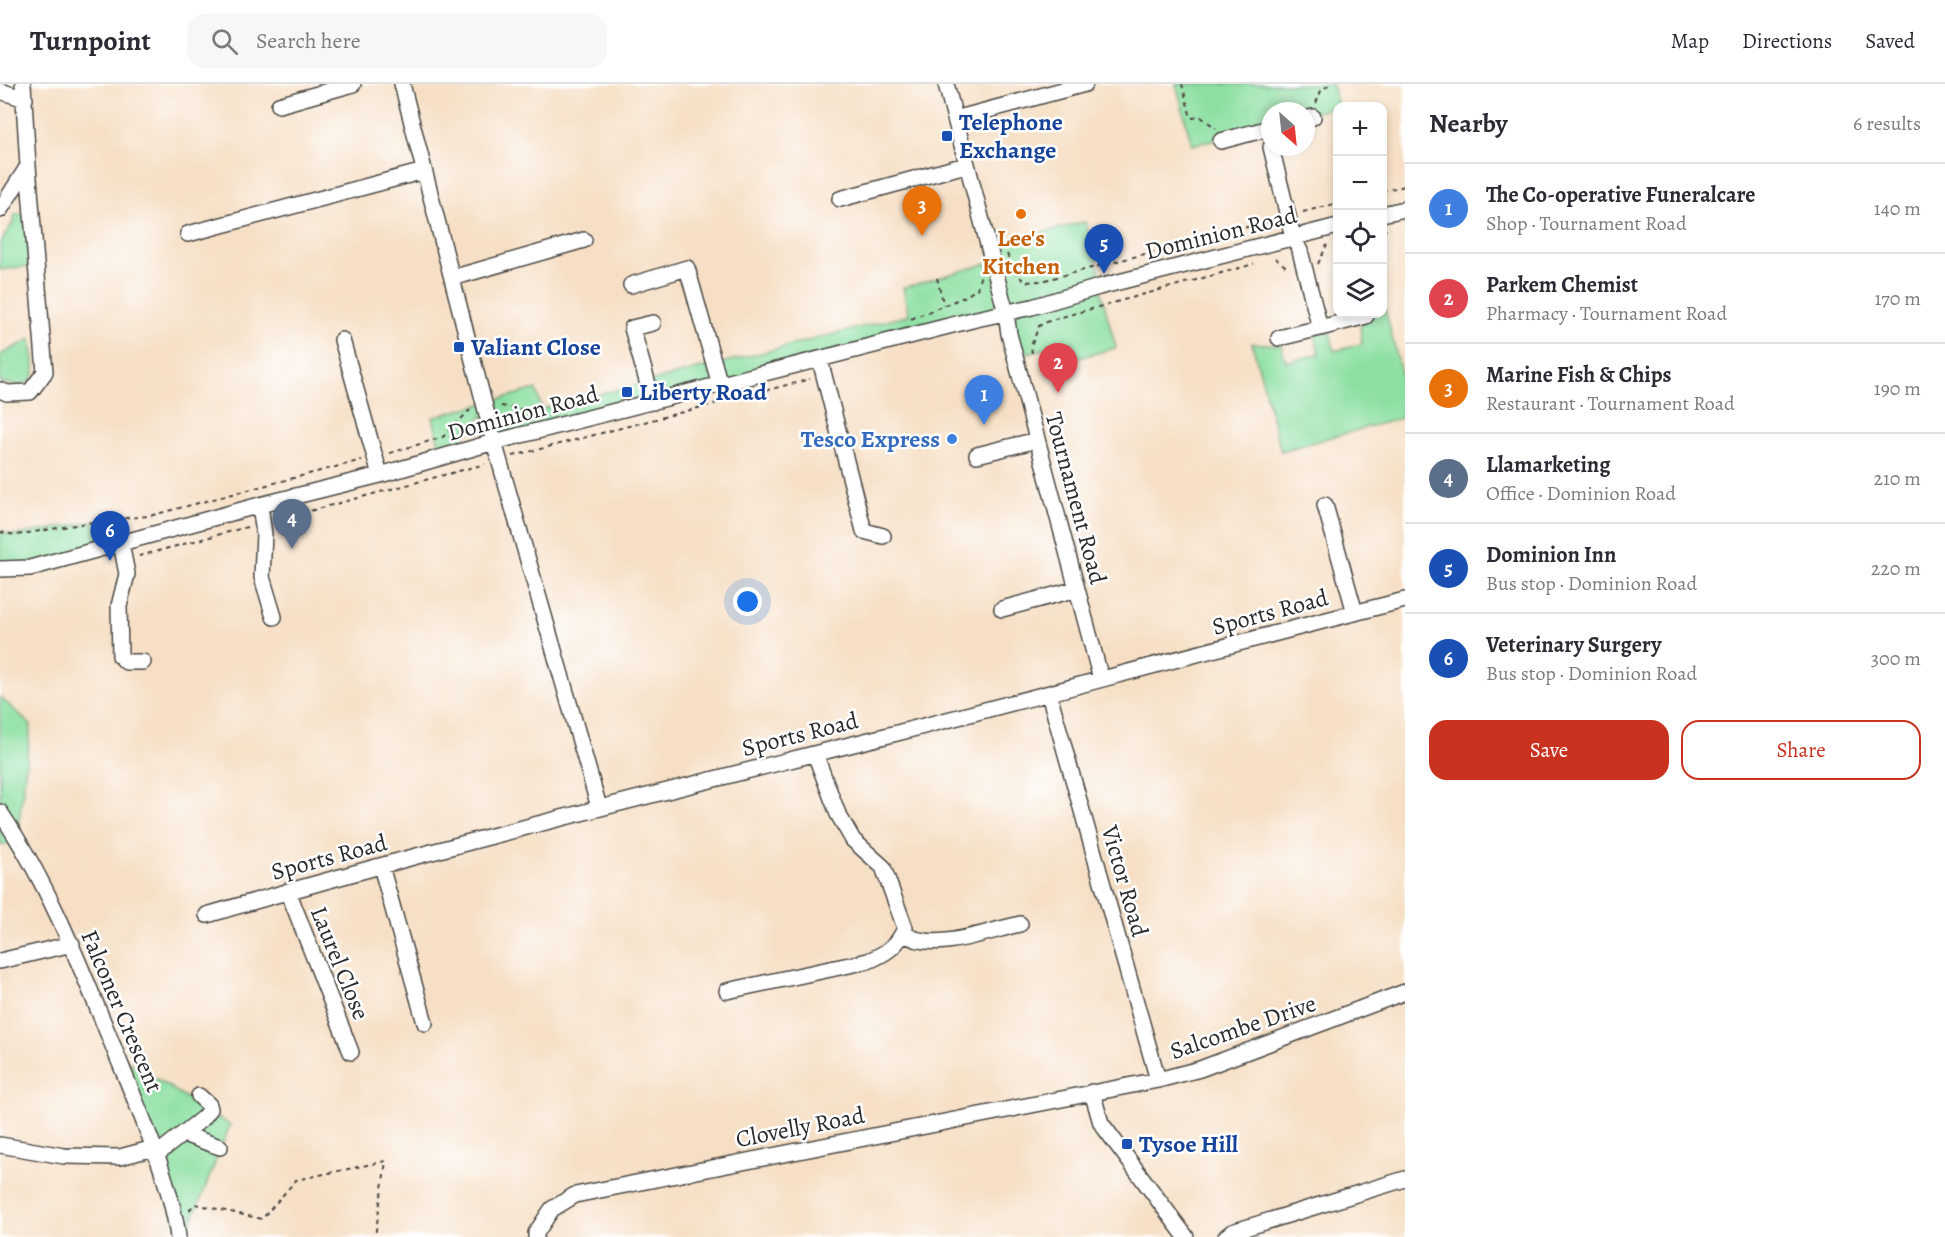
<!DOCTYPE html>
<meta charset="utf-8">
<style>
:root{--surface:#fff;--page:#f7f7f7;--text:#2b2b33;--muted:#7c7c81;--line:#e1e1e2;--accent:#c8321e}
body{margin:0;font-family:Alegreya,serif;background:var(--page);color:var(--text)}
.controls{position:absolute;right:18px;top:18px;display:grid;overflow:hidden;border-radius:12px;box-shadow:0 3px 9px #0003}
.controls button{width:54px;height:54px;display:grid;place-items:center;padding:0;border:0;border-bottom:2px solid var(--line);background:var(--surface);color:var(--text);font:30px sans-serif}
.compass{position:absolute;left:1261px;top:18px;width:54px;height:54px;border-radius:50%;background:var(--surface);box-shadow:0 3px 9px #0003;rotate:153deg}
.you{position:absolute;left:748px;top:518px;width:21px;height:21px;margin:-15px;border:4px solid #fff;border-radius:50%;background:#1a73e8;box-shadow:0 0 0 9px #1a73e833}
.badge{display:grid;place-items:center;width:39px;height:39px;border-radius:50%;background:var(--accent);color:#fff;font-size:20px;font-weight:700}
.pin{position:absolute;translate:-50% -50px;filter:drop-shadow(0 2px 3px #0008)}
.pin::after{content:'';position:absolute;top:32px;width:21px;height:18px;background:inherit;clip-path:polygon(0 0,100% 0,50% 100%)}
.list{margin:0;padding:0;list-style:none}
h2{display:flex;justify-content:space-between;align-items:center;height:78px;margin:0;padding:0 24px;font-size:26px}
h2 small{font-size:20px;font-weight:400;color:var(--muted)}
.list li{display:grid;grid-template-columns:39px 1fr auto;gap:18px;align-items:center;box-sizing:border-box;height:90px;padding:0 24px;border-top:2px solid var(--line)}
.list b{display:block;font-size:22px;white-space:nowrap}
.list p{margin:0;font-size:20px;white-space:nowrap;color:var(--muted)}
.list em{font-size:20px;font-style:normal;color:var(--muted)}
.actions{display:flex;gap:12px;padding:18px 24px}
.actions a{flex:1;padding:14px 0;border:2px solid var(--accent);border-radius:18px;text-align:center;font-size:21px;color:var(--accent)}
.actions .main{background:var(--accent);color:#fff}
.icon{flex:none;width:33px;height:33px;fill:none;stroke:currentColor;stroke-width:2;stroke-linecap:round;stroke-linejoin:round}
.map{position:relative;flex:none;width:1405px;height:1153px;overflow:hidden}
header{display:flex;align-items:center;gap:36px;box-sizing:border-box;height:84px;padding:0 30px;background:var(--surface);border-bottom:2px solid var(--line)}
header strong{font-size:28px}
nav{display:flex;gap:33px;margin-inline-start:auto;font-size:21px}
.search{width:420px;height:54px;background:var(--page);display:flex;align-items:center;gap:15px;box-sizing:border-box;padding:0 21px;border-radius:18px;color:var(--muted);font-size:22px}
main{display:flex}
aside{flex:1;background:var(--surface)}
.map>svg:first-child{display:block}
</style>
<header>
<strong>Turnpoint</strong>
<div class="search"><svg class="icon" aria-label="search" viewBox="0 0 24 24"><circle cx="10" cy="10" r="6"/><path d="M15 15l6 6"/></svg>Search here</div>
<nav><a>Map</a><a>Directions</a><a>Saved</a></nav>
</header>
<main>
<div class="map">
<svg width="1405" height="1153" viewBox="0 0 1405 1153">
<rect width="100%" height="100%" fill="#fff"/>
<filter id="ink" filterUnits="userSpaceOnUse"><feTurbulence type="fractalNoise" baseFrequency=".0167" numOctaves="2"/><feDisplacementMap in="SourceGraphic" scale="12" xChannelSelector="R" yChannelSelector="G"/><feConvolveMatrix kernelMatrix="1 2 1 2 8 2 1 2 1" color-interpolation-filters="sRGB"/></filter>
<filter id="wash" filterUnits="userSpaceOnUse"><feTurbulence type="fractalNoise" baseFrequency=".008" numOctaves="4" result="noise"/><feDisplacementMap in="SourceGraphic" scale="24" xChannelSelector="R" yChannelSelector="G"/><feGaussianBlur stdDeviation="1.35" result="paint"/><feColorMatrix in="noise" values="0 0 0 0 0 0 0 0 0 0 0 0 0 0 0 0 0 1.4 0 .05"/><feComposite in="paint" operator="in"/></filter>
<g filter="url(#wash)">
<rect width="100%" height="100%" fill="#f6dfc5"/>
<path fill="#8bdfa1" stroke="#5b8566" stroke-width="1.5" d="M1176,0H1332L1338,22L1306,31V27H1270V41L1192,61Z
M15,130H24L28,134L30,182L0,186V159L13,139Z
M1085,138L1104,202L1100,204L1116,264L1078,274L1073,258L1015,272L1006,229L494,358L483,331L462,355L440,365L433,333L536,305L542,325L909,231L903,204L992,178L988,162Z
M1385,224L1405,305V333L1281,367L1252,259L1281,261L1286,278L1319,270L1315,250L1330,247L1334,267L1362,260L1360,243C1365,235 1373,230 1382,230L1383,225Z
M31,255C32,265 36,280 34,290C31,305 10,301 0,298V271Z
M105,436L104,465L0,485V448L16,451Z
M0,613L31,641L17,753L6,761L0,760Z
M116,970L230,1041L188,1147L181,1153Z"/>
</g>
<g filter="url(#ink)">
<g fill="none" stroke-linecap="round" stroke-linejoin="round">
<defs>
<path id="minor" d="M402,0L494,358L599,723
M946,0L1006,229L1009,250L1101,595
M0,7L25,15
M279,21L353,0
M955,35L1085,0
M1306,35L1313,33
M1221,57L1270,44
M1271,63L1293,153L1300,167L1320,244L1366,232
M840,115L966,81
M0,126L28,82L23,0
M1382,130L1405,125
M188,150L424,87
M452,194L584,156
M631,201L687,184L720,301
M653,239L632,244L653,318
M1279,254L1320,244
M342,256L380,391
M820,276L864,447L883,452
M0,306L7,309L30,308L45,288L28,82
M977,371L1037,356
M260,421L264,450L262,493L274,533
M1325,421L1355,529
M121,459L127,490L119,522L120,572L126,578H143
M0,485L30,484L260,421L380,391L494,358L976,235L1032,223L1099,203L1338,142
M1002,525L1077,505
M1049,610L1158,996
M0,728C53,806 86,897 122,984C143,1036 171,1098 178,1153
M381,782L425,939
M288,807L351,968
M207,831C434,764 664,708 893,650C1064,606 1234,559 1405,516
M903,849C931,870 988,847 1020,840
M0,877L72,860
M727,907L868,877C885,870 898,862 905,844L883,783L853,756L838,730L815,670
M1092,1008L1101,1039L1186,1153
M183,1050L220,1063
M0,1061L64,1072L120,1073L154,1064
M156,1071L203,1034L210,1025L209,1021L199,1012
M536,1153V1149L552,1125L575,1111L1158,996L1200,985L1405,908
M1226,1153L1232,1148L1405,1095"/>
</defs>
<use href="#minor" stroke="#494642" stroke-width="18"/>
<path stroke="#494642" stroke-width="2" stroke-dasharray="4.5 4.5" stroke-linecap="butt" d="M1182,0L1191,34L1201,33L1216,44
M1316,19L1321,7L1330,0
M1382,107L1405,102
M1303,128L1338,119
M1382,147L1391,145
M1007,170L1014,187L1025,198L1042,197L1274,136
M1275,174L1289,185
M1318,180L1327,161
M937,194L944,222
M911,235L964,213L977,205L981,190
M1032,269L1031,262L1039,242L1051,236L1254,180
M501,322L546,329
M390,369L443,353L470,326
M513,372L810,295
M276,436L485,380
M0,448L16,451L105,436L149,432L362,376
M139,472L247,443
M189,1126L195,1120L262,1135L296,1096L386,1077L375,1153"/>
<use href="#minor" stroke="#fff" stroke-width="15"/>
</g>
</g>
<g fill="#1a4fb4" stroke="#fff" stroke-width="2">
<rect x="941" y="46" width="12" height="12" rx="3"/>
<rect x="453" y="257" width="12" height="12" rx="3"/>
<rect x="621" y="302" width="12" height="12" rx="3"/>
<rect x="1121" y="1054" width="12" height="12" rx="3"/>
</g>
<circle fill="#e8710a" stroke="#fff" stroke-width="2" cx="1021" cy="130" r="6"/>
<circle fill="#3f7fe0" stroke="#fff" stroke-width="2" cx="952" cy="355" r="6"/>
<g text-anchor="middle" stroke-width="5" stroke-linejoin="round" paint-order="stroke">
<g font-size="24" font-weight="bold" fill="#164399" stroke="#fff" text-anchor="start">
<text x="959" y="46">Telephone<tspan x="959" dy="28">Exchange</tspan></text>
<text x="471" y="271">Valiant Close</text>
<text x="639" y="316">Liberty Road</text>
<text x="1139" y="1068">Tysoe Hill</text>
</g>
<g font-size="24" fill="#2b2b2b" stroke="#fff">
<text transform="translate(1221 149) rotate(-14)" y="8">Dominion Road</text>
<text transform="translate(523 329) rotate(-15)" y="8">Dominion Road</text>
<text transform="translate(1076 414) rotate(75)" y="8">Tournament Road</text>
<text transform="translate(1270 528) rotate(-15)" y="8">Sports Road</text>
<text transform="translate(800 650) rotate(-14)" y="8">Sports Road</text>
<text transform="translate(329 773) rotate(-15)" y="8">Sports Road</text>
<text transform="translate(1125 797) rotate(74)" y="8">Victor Road</text>
<text transform="translate(340 879) rotate(68)" y="8">Laurel Close</text>
<text transform="translate(122 927) rotate(67)" y="8">Falconer Crescent</text>
<text transform="translate(1243 943) rotate(-19)" y="8">Salcombe Drive</text>
<text transform="translate(800 1043) rotate(-11)" y="8">Clovelly Road</text>
</g>
<g font-size="24" font-weight="bold" fill="#c56008" stroke="#fff">
<text x="1021" y="162">Lee's<tspan x="1021" dy="28">Kitchen</tspan></text>
</g>
<g font-size="24" font-weight="bold" fill="#366cbe" stroke="#fff" text-anchor="end">
<text x="940" y="363">Tesco Express</text>
</g>
</g>
</svg>
<div class="controls">
<button>+</button>
<button>−</button>
<button><svg class="icon" aria-label="locate" viewBox="0 0 24 24"><circle cx="12" cy="12" r="6"/><path d="M12 2v4M12 18v4M2 12h4M18 12h4"/></svg></button>
<button><svg class="icon" aria-label="layers" viewBox="0 0 24 24"><path d="M12 4l9 5-9 5-9-5zM3 14l9 5 9-5"/></svg></button>
</div>
<svg class="compass" viewBox="-18 -18 36 36"><path d="M0-13l5 13h-10z" fill="#e53935"/><path d="M0 13l5-13h-10z" fill="#7c7c81"/></svg>
<div class="you"></div>
<div class="pin badge" style="left:984px;top:341px;background:#3f7fe0">1</div>
<div class="pin badge" style="left:1058px;top:309px;background:#e0444e">2</div>
<div class="pin badge" style="left:922px;top:152px;background:#e8710a">3</div>
<div class="pin badge" style="left:292px;top:465px;background:#5c6f8a">4</div>
<div class="pin badge" style="left:1104px;top:190px;background:#1a4fb4">5</div>
<div class="pin badge" style="left:110px;top:477px;background:#1a4fb4">6</div>
</div>
<aside>
<h2>Nearby<small>6 results</small></h2>
<ul class="list">
<li><span class="badge" style="background:#3f7fe0">1</span><div><b>The Co-operative Funeralcare</b><p>Shop · Tournament Road</p></div><em>140 m</em></li>
<li><span class="badge" style="background:#e0444e">2</span><div><b>Parkem Chemist</b><p>Pharmacy · Tournament Road</p></div><em>170 m</em></li>
<li><span class="badge" style="background:#e8710a">3</span><div><b>Marine Fish &amp; Chips</b><p>Restaurant · Tournament Road</p></div><em>190 m</em></li>
<li><span class="badge" style="background:#5c6f8a">4</span><div><b>Llamarketing</b><p>Office · Dominion Road</p></div><em>210 m</em></li>
<li><span class="badge" style="background:#1a4fb4">5</span><div><b>Dominion Inn</b><p>Bus stop · Dominion Road</p></div><em>220 m</em></li>
<li><span class="badge" style="background:#1a4fb4">6</span><div><b>Veterinary Surgery</b><p>Bus stop · Dominion Road</p></div><em>300 m</em></li>
</ul>
<div class="actions"><a class="main">Save</a><a>Share</a></div>
</aside>
</main>
